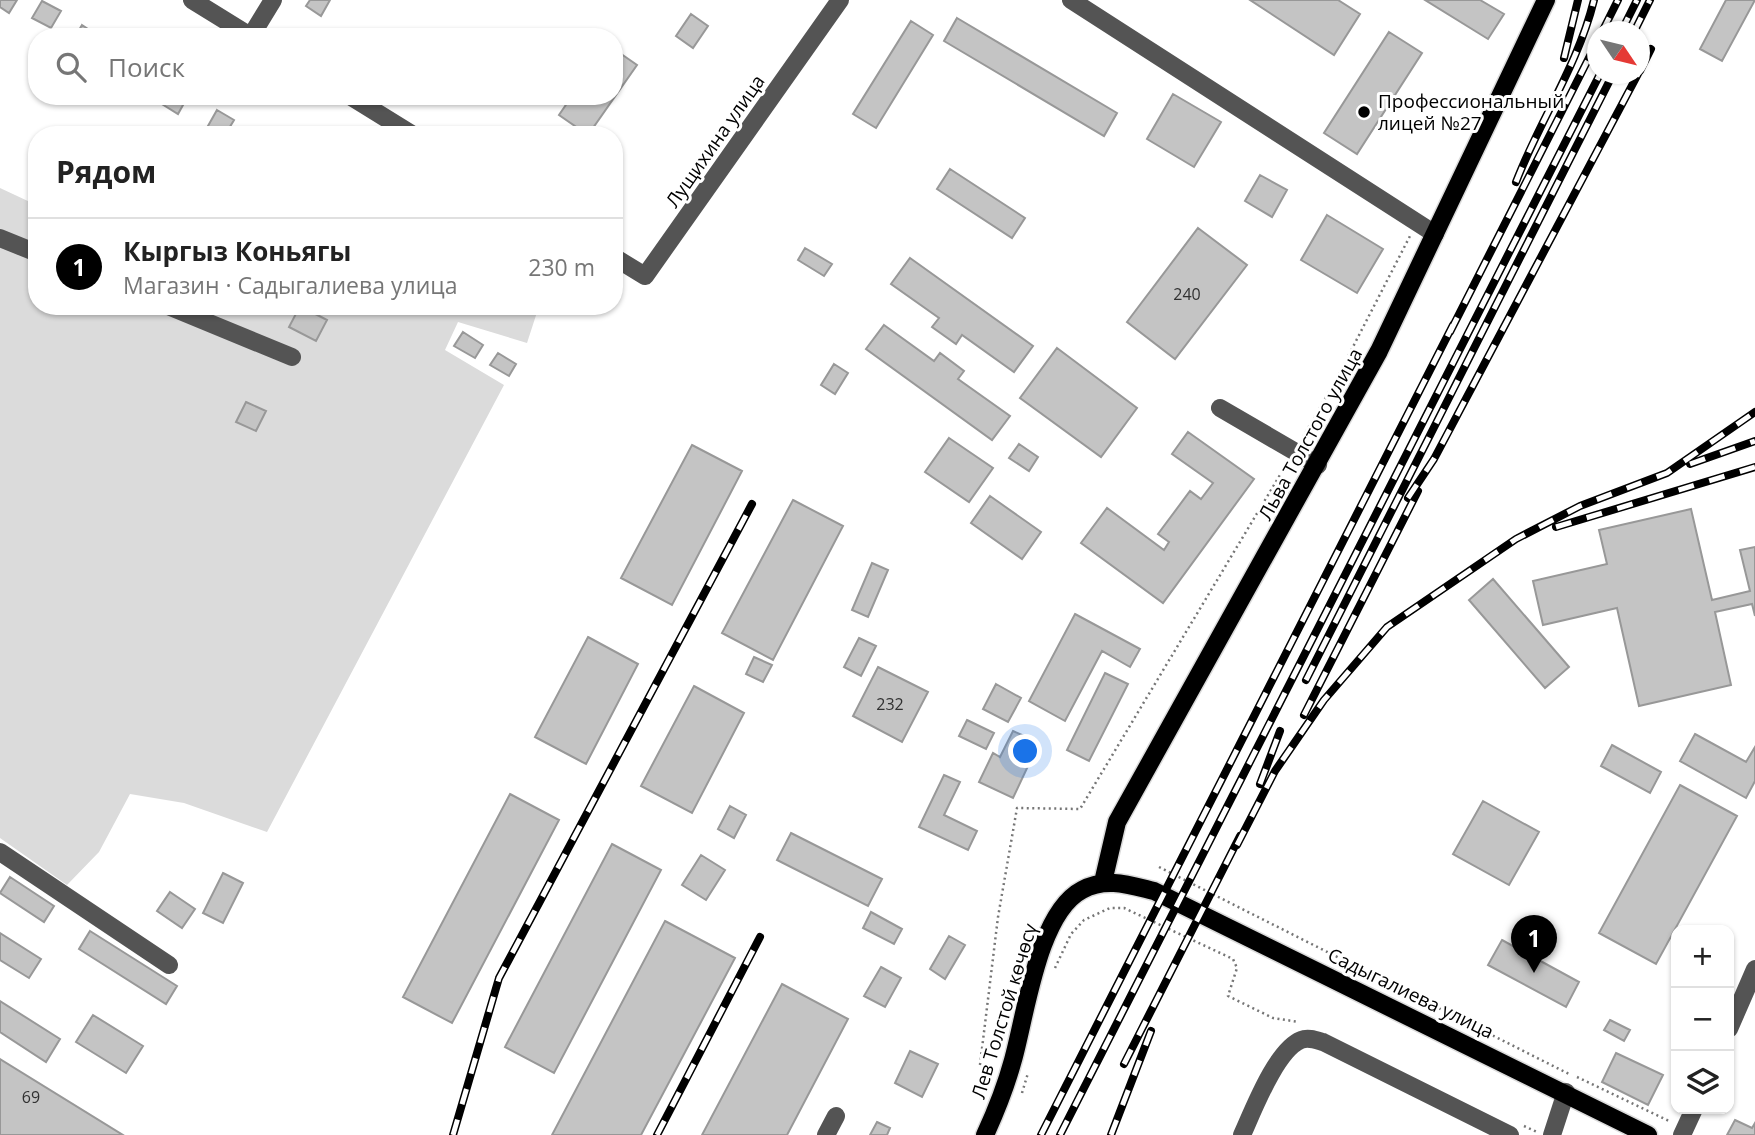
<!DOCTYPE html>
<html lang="ru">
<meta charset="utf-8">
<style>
:root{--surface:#fff;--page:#f2f2f2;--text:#222;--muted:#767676;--line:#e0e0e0;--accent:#000}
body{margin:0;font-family:"Open Sans",sans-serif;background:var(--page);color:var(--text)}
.controls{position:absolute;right:21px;bottom:21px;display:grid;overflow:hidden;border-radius:14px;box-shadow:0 2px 5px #0004}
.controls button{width:63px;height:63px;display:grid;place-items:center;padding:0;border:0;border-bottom:2px solid var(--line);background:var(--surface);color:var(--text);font:35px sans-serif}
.compass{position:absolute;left:1587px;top:21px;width:63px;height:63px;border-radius:50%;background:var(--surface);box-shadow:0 2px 5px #0004;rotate:125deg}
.you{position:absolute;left:1026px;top:752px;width:24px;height:24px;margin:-18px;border:5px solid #fff;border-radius:50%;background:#1a73e8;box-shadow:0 0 0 10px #1a73e833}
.badge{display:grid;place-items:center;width:46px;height:46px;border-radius:50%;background:var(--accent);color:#fff;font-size:23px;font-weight:700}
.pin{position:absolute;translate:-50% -58px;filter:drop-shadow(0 2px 4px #0008)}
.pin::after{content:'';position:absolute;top:37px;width:24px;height:21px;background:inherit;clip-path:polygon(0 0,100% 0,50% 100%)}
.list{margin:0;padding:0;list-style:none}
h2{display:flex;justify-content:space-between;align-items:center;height:91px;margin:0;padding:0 28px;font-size:30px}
h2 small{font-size:23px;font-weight:400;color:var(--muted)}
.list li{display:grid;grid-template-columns:46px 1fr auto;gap:21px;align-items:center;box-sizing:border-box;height:98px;padding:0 28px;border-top:2px solid var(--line)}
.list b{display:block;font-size:26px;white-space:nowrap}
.list p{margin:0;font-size:23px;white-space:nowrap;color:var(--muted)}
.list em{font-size:23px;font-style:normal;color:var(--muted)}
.icon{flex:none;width:38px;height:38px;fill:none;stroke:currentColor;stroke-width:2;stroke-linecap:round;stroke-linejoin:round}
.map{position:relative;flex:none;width:1755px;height:1135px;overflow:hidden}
.search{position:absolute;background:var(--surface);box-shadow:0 2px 5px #0004;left:28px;top:28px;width:595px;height:77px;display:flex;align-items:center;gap:18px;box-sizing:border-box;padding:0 24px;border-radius:28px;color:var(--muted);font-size:26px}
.panel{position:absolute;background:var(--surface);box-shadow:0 2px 5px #0004;left:28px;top:126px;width:595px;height:189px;border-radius:28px}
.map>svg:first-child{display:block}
</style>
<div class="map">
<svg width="1755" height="1135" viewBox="0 0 1755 1135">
<rect width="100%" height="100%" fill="#fff"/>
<path fill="#dbdbdb" d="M0,188L30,202L37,191V306H539L527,343L458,322L445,350L504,385L267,832L184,803L130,794L99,852L67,885L0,838Z"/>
<path fill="#c4c4c4" stroke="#989898" stroke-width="2" d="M0,0H17L9,13L0,7Z
M310,0H330L321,16L306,6Z
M1250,0H1338L1360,14L1334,55Z
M1425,0H1480L1504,14L1488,39Z
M1726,0H1755L1722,61L1700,49Z
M42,1L61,11L51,28L32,18Z
M691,14L708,26L693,48L676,36Z
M957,18L1117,113L1104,136L944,41Z
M911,21L933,35L876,128L853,114Z
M82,25L100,37H75Z
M1389,32L1422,53L1357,154L1324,133Z
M614,49L637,65L588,135L559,115L572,96H614Z
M1173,94L1221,122L1194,167L1147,139Z
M160,96H188L178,114L157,101Z
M217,110L234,120L225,135H208L204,133Z
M950,169L1025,218L1012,238L937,189Z
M1260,175L1287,190L1272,217L1245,201Z
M1327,215L1383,249L1357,293L1301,260Z
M1198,228L1247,265L1175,359L1127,322Z
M805,248L832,264L824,276L798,260Z
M910,258L1033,346L1014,372L962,335L956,344L932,327L939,318L891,284Z
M300,306L327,320L316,341L289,327Z
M884,325L934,361L940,353L964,371L958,379L1010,416L992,440L866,349Z
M463,332L483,345L475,358L454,346Z
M1057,348L1137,408L1101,457L1020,398Z
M498,353L516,364L509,376L490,365Z
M834,364L848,373L835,394L821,385Z
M246,402L266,411L256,431L236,422Z
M1188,432L1254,479L1163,603L1081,543L1107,508L1164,550L1169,542L1158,534L1190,491L1201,499L1213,483L1172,454Z
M949,438L993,468L969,502L925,472Z
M1019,444L1038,457L1029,471L1009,458Z
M692,445L742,471L672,605L621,578Z
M990,496L1041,532L1022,559L971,523Z
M793,500L843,526L773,660L722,633Z
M1691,509L1712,600L1750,591L1740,550L1755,547V616L1752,604L1715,612L1731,685L1639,706L1617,608L1543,625L1533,581L1607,564L1599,530Z
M872,563L888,570L868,617L852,610Z
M1493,579L1569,667L1545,688L1469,600Z
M1075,614L1140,649L1130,667L1102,651L1065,721L1029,701Z
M588,637L638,664L586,764L535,737Z
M859,638L876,646L861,676L844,667Z
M754,657L772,665L763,682L746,674Z
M878,667L928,692L902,742L853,716Z
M1105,673L1128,684L1089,761L1067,750Z
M996,684L1021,698L1008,722L983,709Z
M694,686L744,713L692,813L641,786Z
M967,720L994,733L986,749L959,736Z
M1013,731L1031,739L1020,763L1028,766L1013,798L979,782L993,753L1000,757Z
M1695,734L1746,762L1755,747V781L1746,798L1680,761Z
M1612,745L1661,772L1650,793L1601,766Z
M944,775L960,782L944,815L977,831L968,850L919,827Z
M1680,785L1737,816L1656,964L1599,933Z
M510,794L559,820L452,1023L403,997Z
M1483,801L1539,832L1509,885L1453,854Z
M730,806L746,815L734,838L718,829Z
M791,833L882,879L868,906L777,860Z
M612,844L661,870L554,1073L505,1047Z
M701,855L725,870L706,900L682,885Z
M223,873L243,883L223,923L203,913Z
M10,877L54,906L44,922L0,893Z
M170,892L195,909L182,928L157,911Z
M871,912L902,929L894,944L863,928Z
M665,921L735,958L641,1135H552Z
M90,931L177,986L166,1004L79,949Z
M0,933L41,959L29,978L0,960Z
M949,936L965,945L945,979L930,969Z
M1502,940L1579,982L1566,1007L1488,965Z
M881,967L901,978L885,1007L864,996Z
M782,984L848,1019L787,1135H702Z
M0,1001L60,1039L46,1062L0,1032Z
M93,1015L143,1046L126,1073L76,1042Z
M1610,1020L1630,1030L1624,1041L1604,1030Z
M910,1051L938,1064L922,1097L895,1083Z
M1616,1053L1663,1075L1648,1105L1602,1082Z
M0,1059L123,1135H0Z
M1735,1120L1752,1128L1755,1123V1135H1727Z
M877,1122L890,1128L887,1135H870Z"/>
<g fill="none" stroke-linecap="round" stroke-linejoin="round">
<defs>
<path id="major" d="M1103,882L1117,822L1379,351L1546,0
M985,1135C996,1111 1006,1086 1013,1060C1026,1014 1038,913 1082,890C1106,877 1129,885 1154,891L1648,1135"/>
</defs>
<use href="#major" stroke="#dbdbdb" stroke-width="21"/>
<path stroke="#767676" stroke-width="2.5" stroke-dasharray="2 3.5" stroke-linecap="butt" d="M1303,437L1338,376L1410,236
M1159,867L1571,1075
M1055,968L1071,934L1084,920L1110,908H1124L1233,959L1237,968L1228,996L1273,1018L1299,1022
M980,1065L998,917L1017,808L1080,809L1286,465
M1577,1077L1669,1121
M1022,1093L1028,1073
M1524,1126L1537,1132"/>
<path stroke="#545454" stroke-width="18" d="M192,0L252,37
M1071,0L1435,234
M251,36L273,0
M350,96L413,135
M0,238L37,253
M614,257L645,276L840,0
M168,306L292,357
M1220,408L1318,465
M0,852L169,965
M1729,1029L1755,969
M826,1135L836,1116
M1242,1135C1253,1111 1276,1050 1301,1040C1308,1037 1316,1040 1323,1042L1510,1135
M1552,1135L1566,1092
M1682,1135L1694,1109"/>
<use href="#major" stroke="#000" stroke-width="18"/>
<defs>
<path id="rail" d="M1602,32L1618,0
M1621,32L1637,0
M1634,32L1650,0
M1564,58L1578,0
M1640,71L1651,49
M1516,182C1540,120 1578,65 1594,0
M1450,332L1598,40
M1690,464L1755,441
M1408,498L1434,459L1638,74
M1556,527L1755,467
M1306,680L1613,74
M1304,715L1418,491
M1260,784L1280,731
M1237,845L1275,771L1324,700L1387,627L1516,539L1580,506L1667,473L1755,412
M1124,1064L1240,836
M453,1135L499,978L752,504
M657,1135L760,937
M1041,1135L1453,325
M1060,1135L1600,74
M1111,1135L1151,1031"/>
</defs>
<use href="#rail" stroke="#000" stroke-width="8"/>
<use href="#rail" stroke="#fff" stroke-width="5" stroke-dasharray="16" stroke-linecap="butt"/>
</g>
<circle fill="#000" stroke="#fff" stroke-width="2.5" cx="1364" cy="112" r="7"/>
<g text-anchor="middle" stroke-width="6" stroke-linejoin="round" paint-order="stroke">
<g font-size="16" fill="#313131">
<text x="1187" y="300">240</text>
<text x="890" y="710">232</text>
<text x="31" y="1103">69</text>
</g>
<g font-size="19" fill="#000" stroke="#fff" text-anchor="start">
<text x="1378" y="108">Профессиональный<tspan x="1378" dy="22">лицей №27</tspan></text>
</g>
<g font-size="19" fill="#000" stroke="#fff">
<text transform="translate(715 141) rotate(-55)" y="7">Лущихина улица</text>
<text transform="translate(1310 434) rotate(-61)" y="7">Льва Толстого улица</text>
<text transform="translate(1411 993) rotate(26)" y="7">Садыгалиева улица</text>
<text transform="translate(1004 1011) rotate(-73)" y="7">Лев Толстой көчөсү</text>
</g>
</g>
</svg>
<div class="controls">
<button>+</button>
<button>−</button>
<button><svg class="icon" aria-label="layers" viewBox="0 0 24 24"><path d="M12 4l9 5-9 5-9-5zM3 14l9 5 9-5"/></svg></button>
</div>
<svg class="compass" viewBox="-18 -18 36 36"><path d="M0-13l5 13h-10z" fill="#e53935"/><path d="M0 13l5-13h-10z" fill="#767676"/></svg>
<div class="you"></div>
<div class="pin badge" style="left:1534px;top:973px">1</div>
<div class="search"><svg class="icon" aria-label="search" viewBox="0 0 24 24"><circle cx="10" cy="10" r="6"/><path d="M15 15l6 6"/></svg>Поиск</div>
<section class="panel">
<h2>Рядом<small></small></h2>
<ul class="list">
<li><span class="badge">1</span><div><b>Кыргыз Коньягы</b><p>Магазин · Садыгалиева улица</p></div><em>230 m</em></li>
</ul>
</section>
</div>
